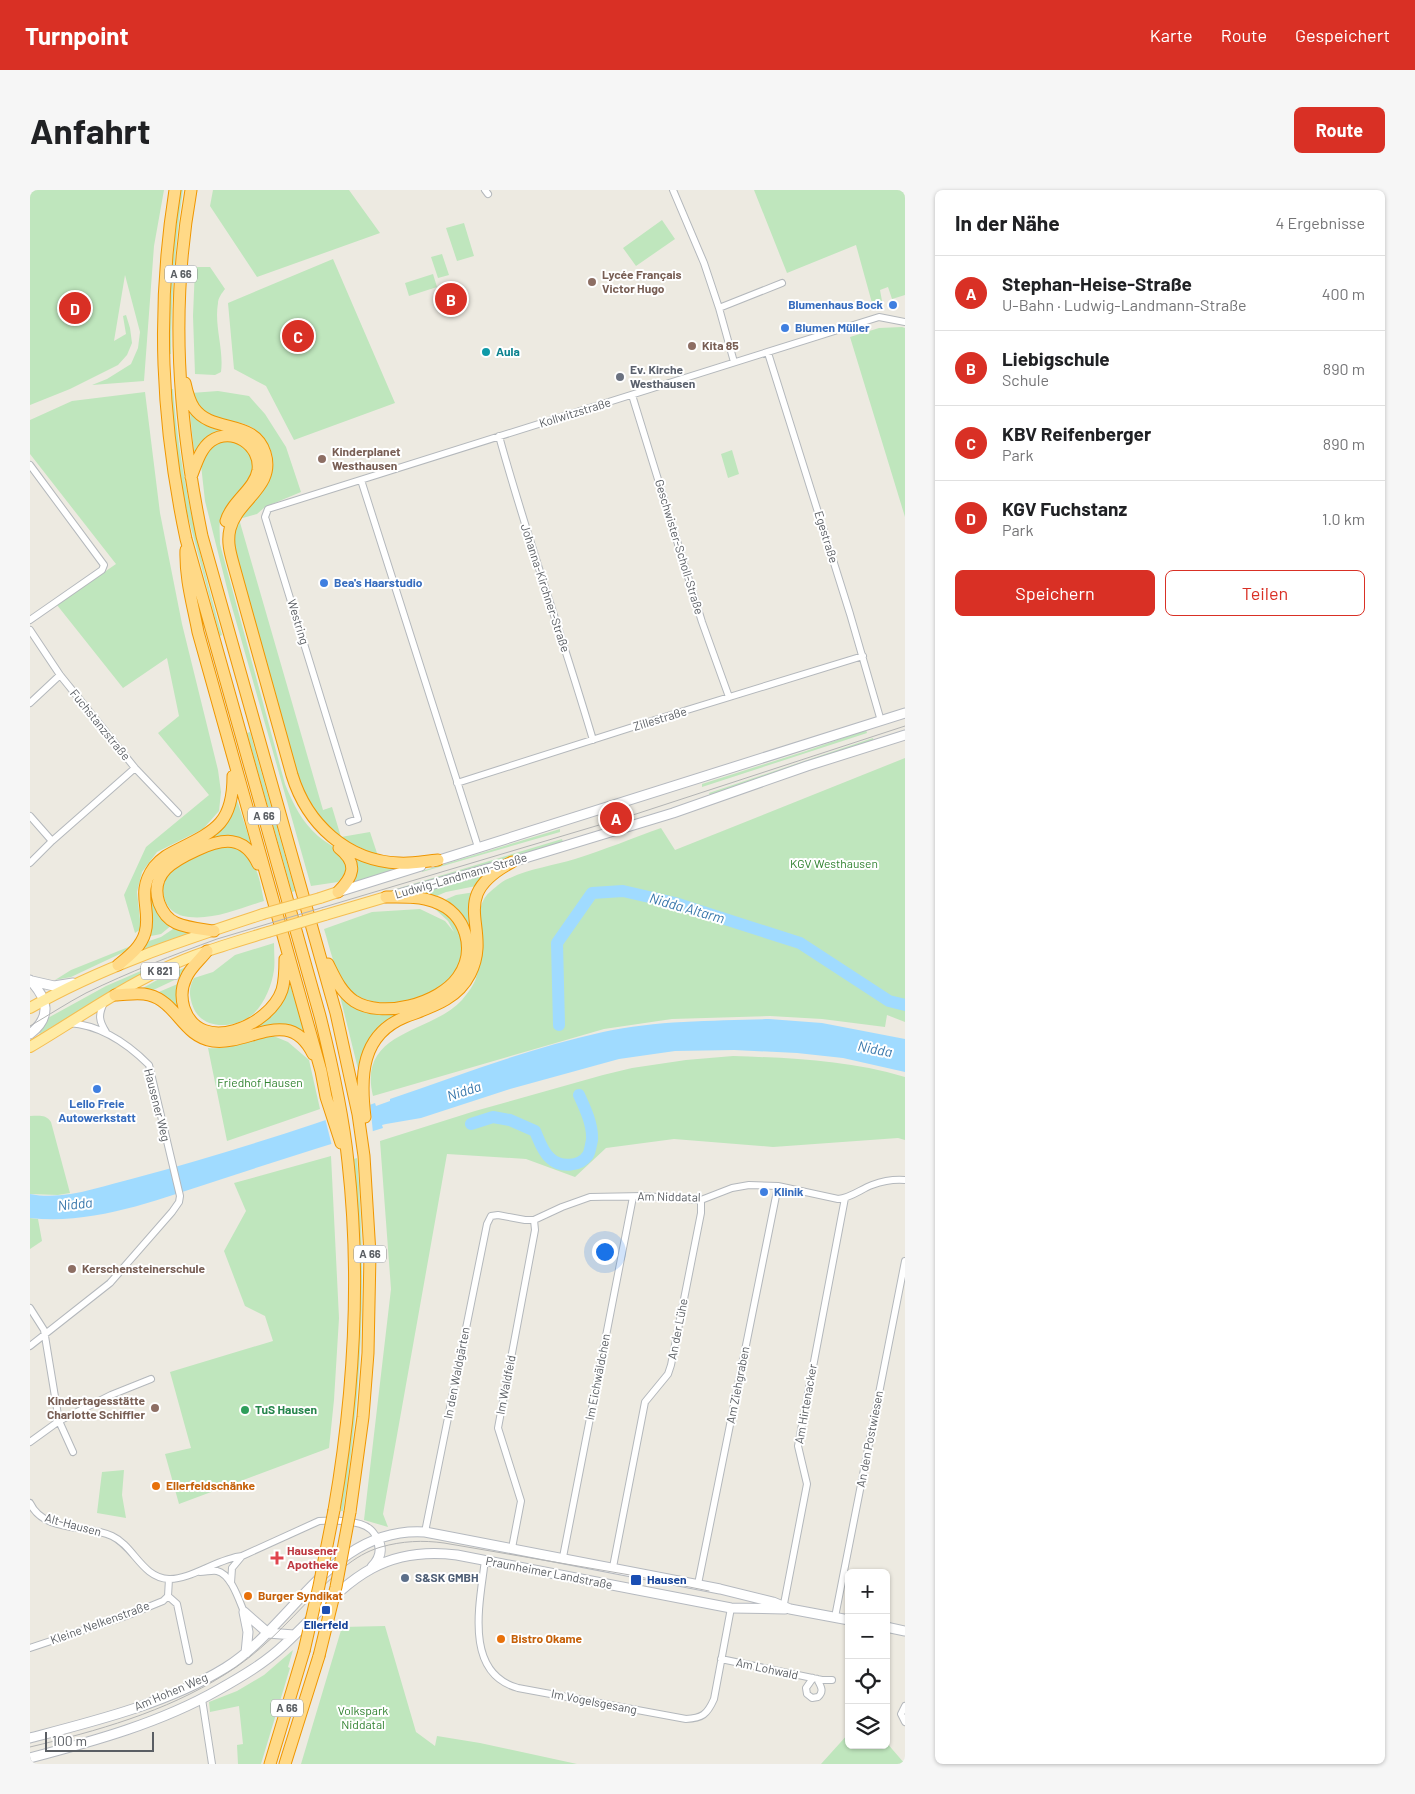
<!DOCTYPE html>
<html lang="de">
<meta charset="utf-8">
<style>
:root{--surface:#fff;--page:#f6f6f6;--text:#202124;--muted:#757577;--line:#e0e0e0;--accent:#d93025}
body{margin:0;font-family:Barlow,sans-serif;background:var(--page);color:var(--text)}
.controls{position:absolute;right:15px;bottom:15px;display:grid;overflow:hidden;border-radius:8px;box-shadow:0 1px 4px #0004}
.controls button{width:45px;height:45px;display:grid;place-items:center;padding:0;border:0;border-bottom:1px solid var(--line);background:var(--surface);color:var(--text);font:25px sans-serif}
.scale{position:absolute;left:15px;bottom:12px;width:109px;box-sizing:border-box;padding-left:5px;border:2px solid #5a5e63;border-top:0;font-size:14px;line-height:18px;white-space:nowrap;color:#5a5e63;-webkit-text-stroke:4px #fff;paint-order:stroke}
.you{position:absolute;left:574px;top:1061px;width:18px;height:18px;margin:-12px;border:4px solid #fff;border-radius:50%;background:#1a73e8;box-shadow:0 0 0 8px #1a73e833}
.badge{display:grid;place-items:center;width:32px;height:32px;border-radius:50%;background:var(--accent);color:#fff;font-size:16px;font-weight:700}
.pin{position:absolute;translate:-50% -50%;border:2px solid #fff;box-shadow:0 1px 5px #0006}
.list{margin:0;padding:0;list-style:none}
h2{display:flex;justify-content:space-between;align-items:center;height:65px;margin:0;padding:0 20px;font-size:21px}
h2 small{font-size:16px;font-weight:400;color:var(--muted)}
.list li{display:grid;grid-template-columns:32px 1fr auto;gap:15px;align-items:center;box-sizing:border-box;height:75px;padding:0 20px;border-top:1px solid var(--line)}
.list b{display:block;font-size:19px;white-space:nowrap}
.list p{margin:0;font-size:16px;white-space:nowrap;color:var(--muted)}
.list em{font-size:16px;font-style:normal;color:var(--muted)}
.actions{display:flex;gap:10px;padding:15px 20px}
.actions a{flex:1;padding:11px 0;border:1px solid var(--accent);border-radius:8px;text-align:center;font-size:18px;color:var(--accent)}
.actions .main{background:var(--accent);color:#fff}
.icon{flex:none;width:28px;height:28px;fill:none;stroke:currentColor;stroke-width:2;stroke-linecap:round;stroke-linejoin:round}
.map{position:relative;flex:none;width:875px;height:1574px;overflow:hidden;border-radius:8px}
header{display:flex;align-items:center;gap:30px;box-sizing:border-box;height:70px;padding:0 25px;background:var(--accent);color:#fff}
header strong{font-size:24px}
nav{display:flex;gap:28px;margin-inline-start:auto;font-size:18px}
.intro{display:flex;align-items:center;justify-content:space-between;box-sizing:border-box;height:120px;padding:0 30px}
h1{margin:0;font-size:35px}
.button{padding:12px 22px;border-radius:8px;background:var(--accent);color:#fff;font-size:18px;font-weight:700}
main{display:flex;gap:30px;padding:0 30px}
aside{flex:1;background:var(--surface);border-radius:8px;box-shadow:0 1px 4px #0004}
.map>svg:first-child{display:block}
</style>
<header>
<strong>Turnpoint</strong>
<nav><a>Karte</a><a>Route</a><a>Gespeichert</a></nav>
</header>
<div class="intro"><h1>Anfahrt</h1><a class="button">Route</a></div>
<main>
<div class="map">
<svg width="875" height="1574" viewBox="0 0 875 1574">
<rect width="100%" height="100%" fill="#edeae1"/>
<path fill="#bfe6bd" d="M0,0H134L124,56L114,191L62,195L77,189L101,174L108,158L110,142L95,85L84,151L96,144L93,126L96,125L100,138L102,153L97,165L88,175L40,199L0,215Z
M151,0H153C145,55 141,109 141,164H139C139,109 142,55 151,0Z
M183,0H319L350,43L227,87L180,16Z
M724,0H875V105L862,109L858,97L850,100L852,111L842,113L826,55L757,83Z
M632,30L645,49L606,76L593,58Z
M434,33L444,66L427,71L416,38Z
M412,64L419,85L408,88L401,67Z
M303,69L365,213L264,250L236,196L204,179L198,113Z
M165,77H180L195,99C192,103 188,108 188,113C184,136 194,159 191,182L185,185L165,184L163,126Z
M403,84L407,97L379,106L375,93Z
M872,137L875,138V327L820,147L849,138Z
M140,199H143C150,286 168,361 192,445L190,446L157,323L146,262Z
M188,201L219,206L235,224L256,257L271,302L235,317L227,324L209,329L293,620L302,617L311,647L340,642L348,666L304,645L270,602L201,346C204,340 206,334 209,329C221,312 237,303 242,282C245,272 242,261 237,253C218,222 194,238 173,223C166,217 164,211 161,203Z
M115,202L130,323L152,434L188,580L191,602L189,621L173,639L127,662L112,682L107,702L111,739L105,743L94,705L116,657L179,605L128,543L149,526L137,468L93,498L27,415L86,374L0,264V230L42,211Z
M160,224H163L191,238L190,242L167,261H164Z
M187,250L207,251L222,265C222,270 223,276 222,281C220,296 195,311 190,330C189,338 190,346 190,354L255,594C263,614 272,632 288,646C296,653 310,659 315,668C320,677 314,685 308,692L281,696L200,410L175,311L171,275L174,264Z
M702,260L709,284L698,288L691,264Z
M836,540L837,543L672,597V594L776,561Z
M220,542L265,701L262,702L217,543Z
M843,548L844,552L680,606L679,603Z
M875,568V832L857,825L855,837L792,829L740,826L642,829L574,839L343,906C327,840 401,844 432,810C437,804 444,795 446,788C455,763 439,717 461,701C467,696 473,690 480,688C499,679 525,675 545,669C574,660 603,648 631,638L645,660Z
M206,607L222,657L192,647L126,691L142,735L131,744L121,746L119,711L121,694L169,653Z
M530,639V642L392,682V681Z
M532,649L533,652L519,658L333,709Z
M198,656C226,662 229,686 234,711C211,718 184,730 159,727C130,725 124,690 148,675C163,665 180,660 198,656Z
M321,667L340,673L367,677V680L318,695Z
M457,682L446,696L416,702L404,707L385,702Z
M445,702C432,732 456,762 433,791C395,838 343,805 330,887L309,802C317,809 324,817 334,820C400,841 491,758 412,711L426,705Z
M404,718C418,724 424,731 430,745C450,798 349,837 316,796C304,780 300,758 294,739L342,722L390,719L415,731L424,742L418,731Z
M146,737L159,743L112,760L119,751L131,747Z
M244,753C244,762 245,772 244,780C242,795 234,815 222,825C204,839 170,841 162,814C159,804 159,797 164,788L183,782L205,765Z
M106,754L94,762L41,787L25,790L41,780Z
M163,761L76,805L10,844L9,842L16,829L76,796L113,780Z
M156,777L153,786L119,802L111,799L129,789Z
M258,787L276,847C244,820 221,850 188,848C155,846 151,815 124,804L150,793C130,866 251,862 258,787Z
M241,845L258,852L279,870L290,919L197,951L178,858C198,860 222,851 241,845Z
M703,866C763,868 817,870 875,887V950L868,948L743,957L644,949L576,958L545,987L496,969L417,964L353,1324L358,1337L334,1330L361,1099L350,951L445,921L573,885L602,878L656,870Z
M0,926C8,926 16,924 21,932L40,1003L28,1005L0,1004Z
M301,966L309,1128L304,1210L299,1258L149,1314L135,1264L161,1258L140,1182L243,1151L235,1126L215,1116L194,1061L216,1021L204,993Z
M327,968C337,1090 332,1201 313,1321H310C329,1204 335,1087 324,969Z
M0,1028L8,1029L12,1051L0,1059Z
M94,1280L92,1305L96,1328L67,1323L72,1282Z
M355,1436L386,1542L405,1556L407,1546L450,1553L547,1574H271L312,1437Z
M263,1460L258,1477L260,1478L231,1574H208L207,1555L213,1554L209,1516L180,1522L179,1512L207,1501L234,1485Z
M819,1543V1555H856V1552L875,1574H791Z"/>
<path fill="#a0dbff" d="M739,829L792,833L875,849V882L813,868L767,863L704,860L645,861L589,869L480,899L391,928L356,934L352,935L353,938C297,955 241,973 186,991C126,1010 64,1035 0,1028V1004C34,1011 72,996 105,988C186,966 266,941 345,913L346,916L360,911V909C430,885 500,858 573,842C627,830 685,831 739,829Z"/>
<path fill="#edeae1" d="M340,913L343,943L302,956L295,928Z"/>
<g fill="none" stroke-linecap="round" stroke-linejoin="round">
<path stroke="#a0dbff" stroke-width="12" d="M529,835L527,753L562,703L593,701L645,713L770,753L859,811L875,815
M441,934L463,927L480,930L505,941C509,950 512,961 520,968C530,978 550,977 558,965C560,962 561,954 562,950C563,935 555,918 549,905"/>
<defs>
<path id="minor" d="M455,0L458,4
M643,0L674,73L689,118L704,172
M689,118L752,93
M738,163L820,424L851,531
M602,205L672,432L699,507
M469,246C497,348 533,448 563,550
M0,275L74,375L72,380L0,430
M331,290L448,657
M0,440L30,485L105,578L148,623
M0,513L30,485
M427,593L631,528L833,466
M0,626L22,651
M319,632L328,629L235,327L238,319L849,127L875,132
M0,673L22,651L105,578
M74,813C68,825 69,831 76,842
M0,1118L14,1140L29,1231L43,1262
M0,1156L80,1093L142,1022L149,1012L150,1006L119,875C98,854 70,835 39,833
M0,1252L29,1231L81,1205L121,1189
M0,1313C14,1343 56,1334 82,1346C104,1356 112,1388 139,1389C160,1390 189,1368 212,1366L289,1331C301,1330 330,1330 340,1339C343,1341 345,1345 347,1348
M395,1342L457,1034L461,1026L468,1025L495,1030H504L532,1017L560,1007L613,1006L671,1010L702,998L719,995L748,996L808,1009C821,1008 831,999 842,995C853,991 864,989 875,990
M482,1358L491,1311L468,1238L505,1040L504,1030
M533,1367L603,1007
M455,1370C450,1412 433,1483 488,1498L656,1529C672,1528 677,1525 684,1509L701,1418
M583,1377L615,1212L638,1184L641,1175L671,1023V1010
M170,1382C176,1382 182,1380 187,1381C201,1384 209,1410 214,1422
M201,1393L202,1378L212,1366
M668,1394L748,996
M138,1406L147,1414L159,1471
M753,1419L777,1294L768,1256L815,1008
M805,1427L875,1071
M0,1458L96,1426L133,1411L138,1406L139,1389
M691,1469L792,1490H802
M783,1488L776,1498L777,1504L782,1508L788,1507C795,1501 790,1495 787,1489
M172,1509L182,1574
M875,1516L871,1524L875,1532"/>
<path id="secondary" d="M403,672L875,523
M308,702L391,676
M365,705L482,672L643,623L777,576L875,545
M0,790C18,809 22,827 0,844
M2,791L24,796L43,793
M342,1377C350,1369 353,1359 347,1348
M214,1422L238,1443L264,1445
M214,1422L218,1442L216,1463
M856,1437L875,1441
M0,1548C65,1531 138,1513 195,1478C264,1435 302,1336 395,1342L690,1399L743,1412L760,1419L819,1430
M0,1568C64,1551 130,1533 188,1500C211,1487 235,1473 254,1455C310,1403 340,1354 427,1365L701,1418L755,1419"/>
<path id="primary" d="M290,708L308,702
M295,725L356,707
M0,818C73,776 154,750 233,724
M0,857C44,831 86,801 133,779C166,763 202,753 238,742"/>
<path id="motorway" d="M145,0C126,119 131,231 156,349L290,826C302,874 313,922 318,972C331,1088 324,1205 304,1320
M161,0C140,118 148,229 172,346L306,823L328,924L334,966L340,1064L338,1163L333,1227L320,1322
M155,193C157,202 159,211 164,218C182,244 224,228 235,263C246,297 207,310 200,339C197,351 200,362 203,373L262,585C277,634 317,671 369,673C382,674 395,671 408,670
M161,287C166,275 170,259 181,251C202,236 231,255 228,280C225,299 202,311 196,331
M156,360C155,389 163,415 168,442L291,881L296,907L311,953
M308,702C323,687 329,674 309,658
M184,741C171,739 157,738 146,733C137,729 132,721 129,713C119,683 145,670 167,660C193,648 214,645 228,674
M177,761C170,770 160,778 156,788C151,798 151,808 154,818C170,866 240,836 252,800C255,790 255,780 255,769
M298,774C305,788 311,802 324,811C352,829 409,814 428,787C447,760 436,723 405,712C390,706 372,707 356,707
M88,775C99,766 111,757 115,743C122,720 105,703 124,677C131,668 139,664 149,659C187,640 203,632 203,586
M85,805C96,805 108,802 119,805C147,812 153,847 183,851C219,856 259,815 283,864
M335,927C330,886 331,845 375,827C401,817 427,810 440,784C464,737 414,708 482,672
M240,1574L274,1461
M255,1574L289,1466"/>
</defs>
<use href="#minor" stroke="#b4b8bc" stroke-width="8"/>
<use href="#secondary" stroke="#b5b9bf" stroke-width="11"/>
<use href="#primary" stroke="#f5be52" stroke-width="12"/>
<use href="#motorway" stroke="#ef9600" stroke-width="13"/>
<use href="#minor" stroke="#fff" stroke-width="6"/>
<use href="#secondary" stroke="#fff" stroke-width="9"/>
<use href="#primary" stroke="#ffeba5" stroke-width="10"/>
<use href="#motorway" stroke="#ffd987" stroke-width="11"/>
<path stroke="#b3b4b4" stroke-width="1" d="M0,836C19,825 37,813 56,803C99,782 143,765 187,749L606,624L875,536
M0,1557C67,1541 135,1522 194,1485C229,1464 256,1434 284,1405C304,1386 323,1365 351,1357C372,1351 393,1350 414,1353L600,1385L679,1401"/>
<defs>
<path id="primary-bridge" d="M233,724L290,708
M238,742L295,725"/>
<path id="motorway-bridge" d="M274,1461L289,1396L304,1320
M289,1466L306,1397L320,1322"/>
</defs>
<use href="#primary-bridge" stroke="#f5be52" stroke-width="12" stroke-linecap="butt"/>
<use href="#motorway-bridge" stroke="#ef9600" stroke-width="13" stroke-linecap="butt"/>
<use href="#primary-bridge" stroke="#ffeba5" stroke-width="10"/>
<use href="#motorway-bridge" stroke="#ffd987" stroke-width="11"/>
</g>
<g fill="#8d6e63" stroke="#fff" stroke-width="2">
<circle cx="562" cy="92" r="5"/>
<circle cx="662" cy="156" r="5"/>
<circle cx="292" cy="269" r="5"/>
<circle cx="42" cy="1079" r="5"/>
<circle cx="125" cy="1218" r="5"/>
</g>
<g fill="#3f7fe0" stroke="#fff" stroke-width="2">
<circle cx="863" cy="115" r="5"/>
<circle cx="755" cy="138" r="5"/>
<circle cx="294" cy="393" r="5"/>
<circle cx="67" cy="899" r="5"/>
<circle cx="734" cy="1002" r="5"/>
</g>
<circle fill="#0f9aa8" stroke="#fff" stroke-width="2" cx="456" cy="162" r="5"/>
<circle fill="#6b7280" stroke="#fff" stroke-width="2" cx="590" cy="187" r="5"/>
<circle fill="#2e9e5b" stroke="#fff" stroke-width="2" cx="215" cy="1220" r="5"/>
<g fill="#e8710a" stroke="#fff" stroke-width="2">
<circle cx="126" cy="1296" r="5"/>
<circle cx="218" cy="1406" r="5"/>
<circle cx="471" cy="1449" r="5"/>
</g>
<path fill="#e0444e" stroke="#fff" stroke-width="2" d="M244.5 1360.5h5v5h5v5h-5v5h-5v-5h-5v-5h5z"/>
<circle fill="#5c6f8a" stroke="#fff" stroke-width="2" cx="375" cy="1388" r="5"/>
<g fill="#1a4fb4" stroke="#fff" stroke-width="2">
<rect x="600" y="1384" width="12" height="12" rx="2.5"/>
<rect x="291" y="1415" width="10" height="10" rx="2.5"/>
</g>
<g text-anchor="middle" stroke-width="4" stroke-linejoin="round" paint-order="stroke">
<g fill="#fff" stroke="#8c8e92" stroke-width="1">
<rect x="135" y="75.5" width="32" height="17" rx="4"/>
<rect x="218" y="617.5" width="32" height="17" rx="4"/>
<rect x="111" y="772.5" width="38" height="17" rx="4"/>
<rect x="324" y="1055.5" width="32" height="17" rx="4"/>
<rect x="241" y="1509.5" width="32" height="17" rx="4"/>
</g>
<g font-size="11" font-weight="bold" fill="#5a5e63">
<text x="151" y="88">A 66</text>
<text x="234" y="630">A 66</text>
<text x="130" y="785">K 821</text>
<text x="340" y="1068">A 66</text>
<text x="257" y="1522">A 66</text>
</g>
<g font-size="12" font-weight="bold" fill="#785e54" stroke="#fff" text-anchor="start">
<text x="572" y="89">Lycée Français<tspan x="572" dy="14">Victor Hugo</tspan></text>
<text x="672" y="160">Kita 85</text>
<text x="302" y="266">Kinderplanet<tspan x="302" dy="14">Westhausen</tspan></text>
<text x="52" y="1083">Kerschensteinerschule</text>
<text x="115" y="1215" text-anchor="end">Kindertagesstätte<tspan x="115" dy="14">Charlotte Schiffler</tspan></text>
</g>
<g font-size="12" font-weight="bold" fill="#366cbe" stroke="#fff" text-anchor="start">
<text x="853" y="119" text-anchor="end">Blumenhaus Bock</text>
<text x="765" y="142">Blumen Müller</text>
<text x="304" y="397">Bea's Haarstudio</text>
<text x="67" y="918" text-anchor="middle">Lello Freie<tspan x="67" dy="14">Autowerkstatt</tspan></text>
<text x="744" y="1006">Klinik</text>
</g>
<g font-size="12" font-weight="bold" fill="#0d838f" stroke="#fff" text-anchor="start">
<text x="466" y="166">Aula</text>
</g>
<g font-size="12" font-weight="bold" fill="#5b616d" stroke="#fff" text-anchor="start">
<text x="600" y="184">Ev. Kirche<tspan x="600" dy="14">Westhausen</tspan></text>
</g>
<g font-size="12" fill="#5a5e63" stroke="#fff">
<text transform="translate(545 223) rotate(-17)" y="4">Kollwitzstraße</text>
<text transform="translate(796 347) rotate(73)" y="4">Egestraße</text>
<text transform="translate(649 357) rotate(73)" y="4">Geschwister-Scholl-Straße</text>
<text transform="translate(515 398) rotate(72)" y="4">Johanna-Kirchner-Straße</text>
<text transform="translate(268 432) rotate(73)" y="4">Westring</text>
<text transform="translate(630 529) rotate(-17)" y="4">Zillestraße</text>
<text transform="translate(70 535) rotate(51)" y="4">Fuchstanzstraße</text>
<text transform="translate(431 686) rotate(-16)" y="4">Ludwig-Landmann-Straße</text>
<text transform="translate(127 915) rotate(76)" y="4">Hausener Weg</text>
<text transform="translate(639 1007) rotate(1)" y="4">Am Niddatal</text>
<text transform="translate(648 1139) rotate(-79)" y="4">An der Lühe</text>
<text transform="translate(427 1183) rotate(-79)" y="4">In den Waldgärten</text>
<text transform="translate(568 1187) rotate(-79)" y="4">Im Eichwäldchen</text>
<text transform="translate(476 1195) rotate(-79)" y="4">Im Waldfeld</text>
<text transform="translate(708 1195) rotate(-79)" y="4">Am Ziehgraben</text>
<text transform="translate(776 1214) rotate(-80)" y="4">Am Hirtenacker</text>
<text transform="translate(840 1249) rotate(-79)" y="4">An den Postwiesen</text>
<text transform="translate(43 1335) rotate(15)" y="4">Alt-Hausen</text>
<text transform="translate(519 1383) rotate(11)" y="4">Praunheimer Landstraße</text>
<text transform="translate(70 1433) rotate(-20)" y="4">Kleine Nelkenstraße</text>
<text transform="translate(737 1479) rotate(12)" y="4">Am Lohwald</text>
<text transform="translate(141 1502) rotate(-23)" y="4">Am Hohen Weg</text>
<text transform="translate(564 1512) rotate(11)" y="4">Im Vogelsgesang</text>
</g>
<g font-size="12" fill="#328331" stroke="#fff">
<text x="804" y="678">KGV Westhausen</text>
<text x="230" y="897">Friedhof Hausen</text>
<text x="333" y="1525">Volkspark<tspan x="333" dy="14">Niddatal</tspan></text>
</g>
<g font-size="12" font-weight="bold" fill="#27864d" stroke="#fff" text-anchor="start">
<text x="225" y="1224">TuS Hausen</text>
</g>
<g font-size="12" font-weight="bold" fill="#c56008" stroke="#fff" text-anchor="start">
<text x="136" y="1300">Ellerfeldschänke</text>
<text x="228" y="1410">Burger Syndikat</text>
<text x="481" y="1453">Bistro Okame</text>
</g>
<g font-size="12" font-weight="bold" fill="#be3a42" stroke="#fff" text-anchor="start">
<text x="257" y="1365">Hausener<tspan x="257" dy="14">Apotheke</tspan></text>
</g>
<g font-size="12" font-weight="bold" fill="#4e5e75" stroke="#fff" text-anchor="start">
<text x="385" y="1392">S&amp;SK GMBH</text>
</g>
<g font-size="12" font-weight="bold" fill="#164399" stroke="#fff" text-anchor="start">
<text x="617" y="1394">Hausen</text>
<text x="296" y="1439" text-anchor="middle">Ellerfeld</text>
</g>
<g font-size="14" font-style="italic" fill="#3877ab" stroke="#fff">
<text transform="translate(657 718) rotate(16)" y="5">Nidda Altarm</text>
<text transform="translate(845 859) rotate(11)" y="5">Nidda</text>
<text transform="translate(434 901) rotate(-18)" y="5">Nidda</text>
<text transform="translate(45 1014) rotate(-6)" y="5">Nidda</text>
</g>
</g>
</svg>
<div class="controls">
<button>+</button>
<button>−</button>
<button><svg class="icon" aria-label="locate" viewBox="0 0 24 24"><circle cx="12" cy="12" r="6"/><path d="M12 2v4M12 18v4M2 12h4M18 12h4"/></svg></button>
<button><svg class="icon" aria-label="layers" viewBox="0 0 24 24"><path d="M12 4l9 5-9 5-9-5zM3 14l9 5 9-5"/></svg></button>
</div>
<div class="scale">100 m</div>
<div class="you"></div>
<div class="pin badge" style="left:586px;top:628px">A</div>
<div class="pin badge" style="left:421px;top:109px">B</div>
<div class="pin badge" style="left:268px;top:146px">C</div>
<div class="pin badge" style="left:45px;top:118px">D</div>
</div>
<aside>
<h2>In der Nähe<small>4 Ergebnisse</small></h2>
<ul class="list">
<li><span class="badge">A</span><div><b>Stephan-Heise-Straße</b><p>U-Bahn · Ludwig-Landmann-Straße</p></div><em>400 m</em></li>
<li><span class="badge">B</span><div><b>Liebigschule</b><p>Schule</p></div><em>890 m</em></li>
<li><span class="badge">C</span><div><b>KBV Reifenberger</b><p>Park</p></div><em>890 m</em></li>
<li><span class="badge">D</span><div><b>KGV Fuchstanz</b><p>Park</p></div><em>1.0 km</em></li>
</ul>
<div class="actions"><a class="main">Speichern</a><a>Teilen</a></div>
</aside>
</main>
